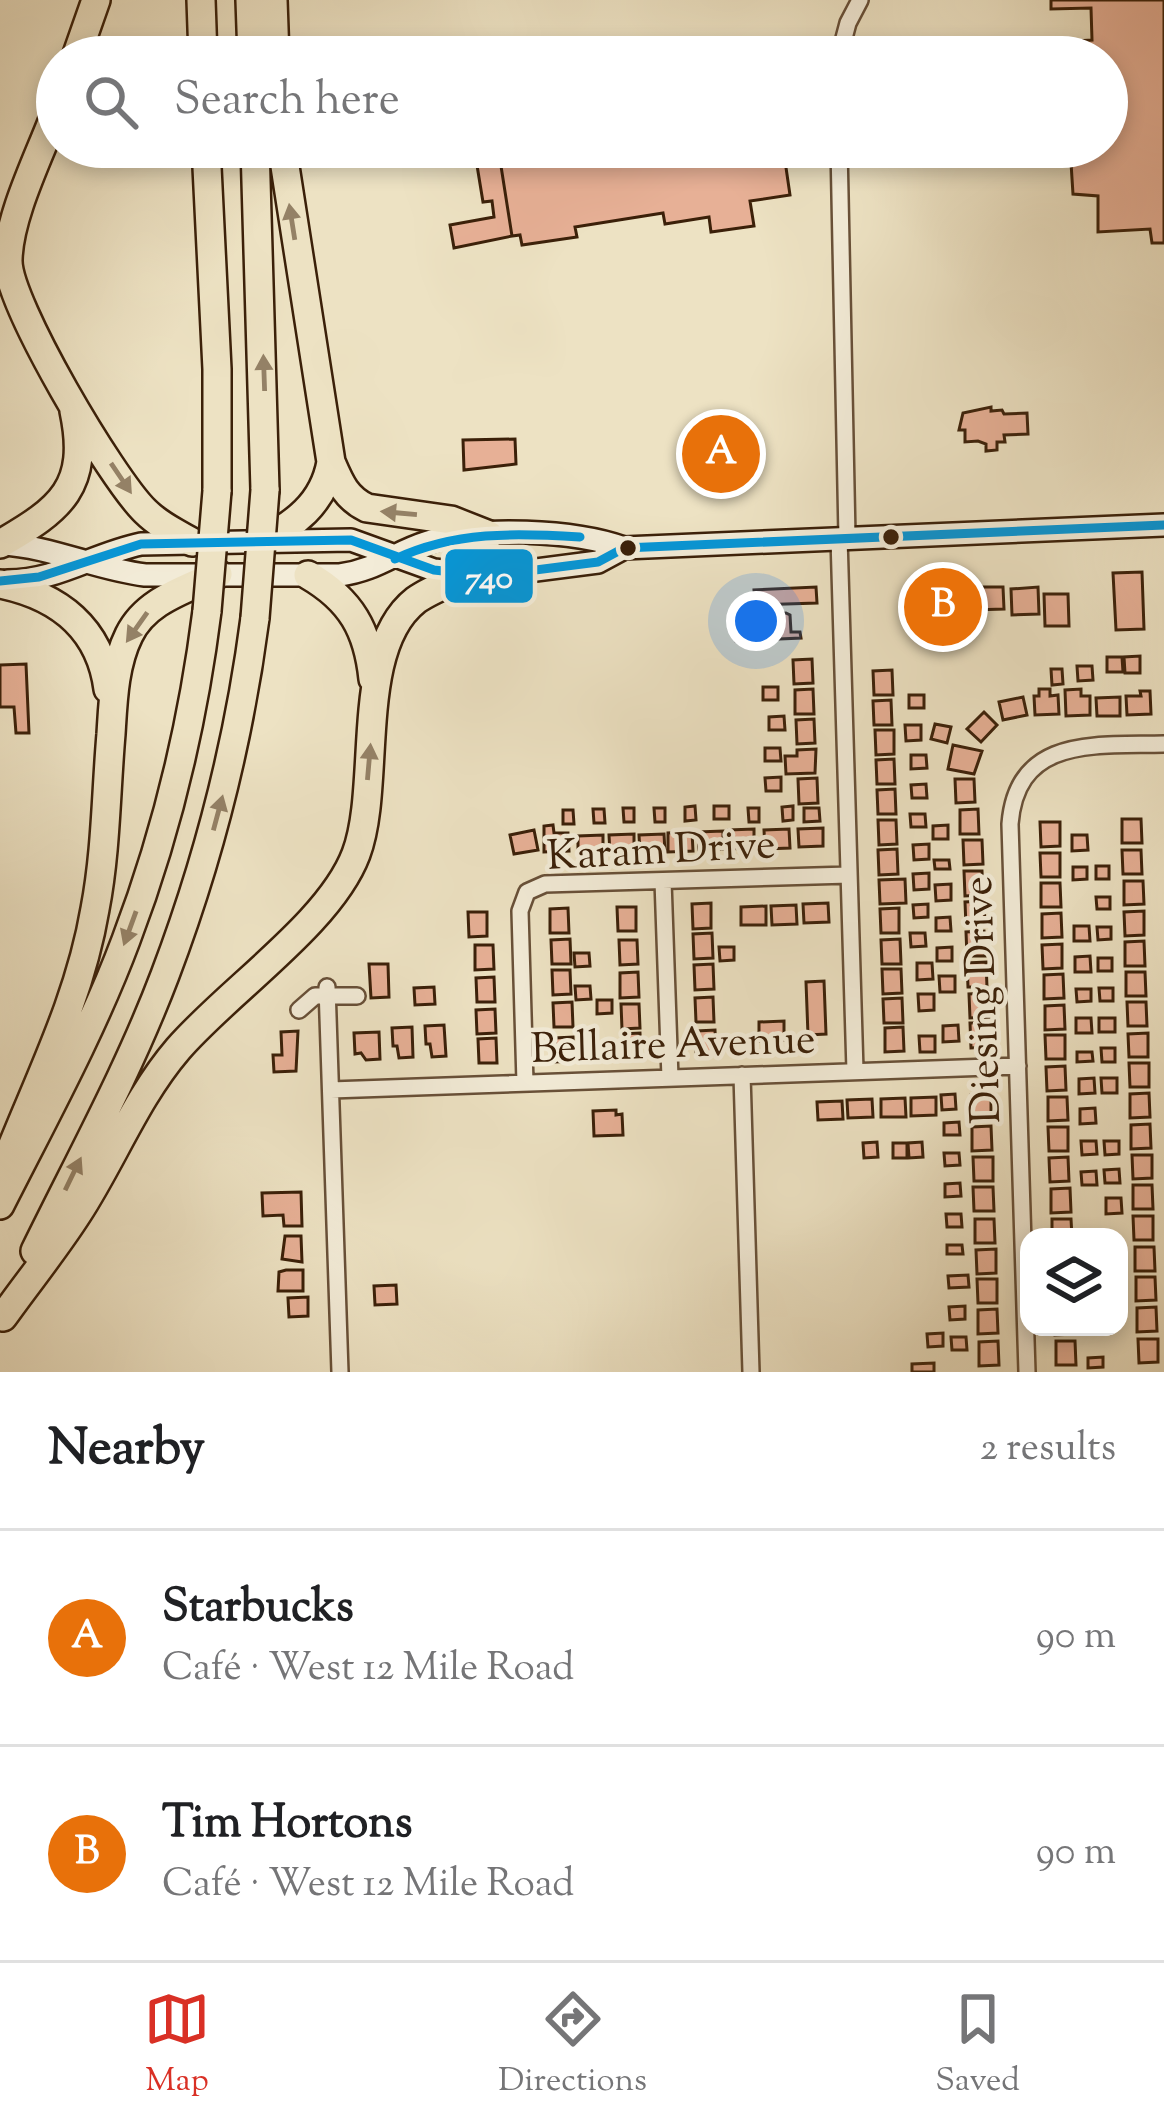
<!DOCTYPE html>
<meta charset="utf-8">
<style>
:root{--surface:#fff;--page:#f6f6f6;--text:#202124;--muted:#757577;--line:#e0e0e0;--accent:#d93025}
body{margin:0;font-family:"Sorts Mill Goudy",serif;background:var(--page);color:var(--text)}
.controls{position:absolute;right:36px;bottom:36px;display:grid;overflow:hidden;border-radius:24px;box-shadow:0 6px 18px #0003}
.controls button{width:108px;height:108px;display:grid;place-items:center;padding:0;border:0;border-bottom:3px solid var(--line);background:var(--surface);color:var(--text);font:60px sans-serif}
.you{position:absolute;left:756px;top:621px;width:42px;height:42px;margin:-30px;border:9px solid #fff;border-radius:50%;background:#1a73e8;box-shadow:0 0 0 18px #1a73e833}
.badge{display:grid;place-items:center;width:78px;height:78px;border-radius:50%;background:var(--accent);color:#fff;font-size:39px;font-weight:700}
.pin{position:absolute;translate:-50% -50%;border:6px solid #fff;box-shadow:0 3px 12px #0006}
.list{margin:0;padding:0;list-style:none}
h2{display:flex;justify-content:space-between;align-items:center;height:156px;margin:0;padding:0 48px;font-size:51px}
h2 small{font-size:39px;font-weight:400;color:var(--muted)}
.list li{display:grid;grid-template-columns:78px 1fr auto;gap:36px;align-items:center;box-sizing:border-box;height:216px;padding:0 48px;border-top:3px solid var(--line)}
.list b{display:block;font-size:45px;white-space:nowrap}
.list p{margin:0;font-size:39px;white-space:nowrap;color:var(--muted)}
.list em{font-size:39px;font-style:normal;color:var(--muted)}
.icon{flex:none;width:66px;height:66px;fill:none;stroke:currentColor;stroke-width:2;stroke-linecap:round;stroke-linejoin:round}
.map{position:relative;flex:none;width:1164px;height:1372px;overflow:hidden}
.search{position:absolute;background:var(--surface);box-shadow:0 6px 18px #0003;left:36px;right:36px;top:36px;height:132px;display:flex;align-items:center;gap:30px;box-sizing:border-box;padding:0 42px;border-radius:66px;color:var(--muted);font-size:45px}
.sheet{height:588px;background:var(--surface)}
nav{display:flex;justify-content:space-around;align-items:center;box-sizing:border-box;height:168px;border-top:3px solid var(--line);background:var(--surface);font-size:33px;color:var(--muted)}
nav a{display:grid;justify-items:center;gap:6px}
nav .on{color:var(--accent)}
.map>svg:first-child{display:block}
</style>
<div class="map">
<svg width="1164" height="1372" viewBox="0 0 1164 1372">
<rect width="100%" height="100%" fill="#ede2c3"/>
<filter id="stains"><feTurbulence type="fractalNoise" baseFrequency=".00167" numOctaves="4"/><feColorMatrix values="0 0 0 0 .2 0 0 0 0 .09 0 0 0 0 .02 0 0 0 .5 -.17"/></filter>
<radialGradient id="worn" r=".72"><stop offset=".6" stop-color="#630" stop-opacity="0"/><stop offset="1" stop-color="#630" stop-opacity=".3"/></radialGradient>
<path fill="#e7b096" stroke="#3b2009" stroke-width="3" d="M1051,0H1164V243H1152L1150,229L1098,232V196L1073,194L1070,147H1107V57H1078L1077,41L1092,40L1091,8L1051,9Z
M767,45L769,57H691Z
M474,147H498L512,236L454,248L450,225L494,217L492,201L483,202Z
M498,147H783L790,195L750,201L754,226L711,232L709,217L665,224L663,213L575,227L577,237L522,245L520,235L512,236Z
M991,407V411L1002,410L1004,414L1027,413L1028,434L1004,435L1005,442H997V450L986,451V444L978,441L965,442V430H959L963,413Z
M730,435V470H711L709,436Z
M515,439L516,464L464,470L463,440Z
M1142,572L1144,629L1116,630L1113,573Z
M816,587L817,603L755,605L754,590Z
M942,587L953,589V623L934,624L933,591Z
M981,587H1003L1004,609L972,610L971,588Z
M1038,587L1039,614L1012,615L1011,589Z
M1044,594H1068L1069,626H1045Z
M786,613L790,615L791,632H800L801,638L736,641L733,617Z
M1140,656V673H1125L1124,657Z
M1107,657H1122L1123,672H1107Z
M812,659L813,683L794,684L793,660Z
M26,664L29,733H16L14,707H0V665Z
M1077,666H1092L1093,680L1078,681Z
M1051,669H1062L1063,684L1052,685Z
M892,670L893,695H874L873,671Z
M763,687H778V700H763Z
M813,689L814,714H795V690Z
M1039,689H1050V696L1058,695L1059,714L1035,715L1034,696H1039Z
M1081,689V696H1090V715L1066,716L1065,690Z
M1140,691H1150L1151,714L1127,715L1126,696H1141Z
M909,695H924V708H909Z
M1023,697L1027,715L1003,720L999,702Z
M1120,697V716H1097L1096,698Z
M891,700L892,725H874L873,701Z
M984,712L997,725L981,742L967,729Z
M784,716L785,730H769V717Z
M814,719L815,743L797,744L796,720Z
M935,724L951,727L947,743L931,739Z
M905,725H921V740L906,741Z
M875,730H894V754L876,755Z
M953,745L982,751L974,774L948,769Z
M765,748H780L781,761H765Z
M816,749L815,773L786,774L785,756H797V750Z
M911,755H926L927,768L911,769Z
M894,759L895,784H877L876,760Z
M781,777V791H766L765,778Z
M817,778L818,803L799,804L798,779Z
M955,779H974L975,802L956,803Z
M926,784L927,798H912L911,785Z
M895,789L896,814H878L877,790Z
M695,806L696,820L685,821V807Z
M714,806H729V819H714Z
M793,806V820L783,821L782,807Z
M623,808H634V822H624Z
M654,808H665V822H655Z
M748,808H759V822H749Z
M804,808H819L820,821L804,822Z
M593,809H604L605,823H594Z
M978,809L979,834H960V810Z
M563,810H573L574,824H563Z
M910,814H925L926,827H911Z
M1122,819H1141L1142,843H1122Z
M878,820H896L897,844L879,845Z
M1040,822H1060V846L1041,847Z
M553,825L554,833H568L569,851L544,852V826Z
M948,825V839H933V826Z
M823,828V846L799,847L798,829Z
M754,829V848L730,849L729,830Z
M789,829L790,848L765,849L764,830Z
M534,830L538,850L514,854L510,835Z
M723,831V849L699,850L698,832Z
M692,832L693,851L668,852V833Z
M634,834V853L610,854L609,835Z
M664,834L665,852L640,853L639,835Z
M603,835V854L578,855V836Z
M1072,835H1087L1088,850L1072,851Z
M963,840H982L983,864L964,865Z
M929,844V859L914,860L913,845Z
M897,849L898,874L879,875L878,850Z
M1122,850H1141L1142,874H1123Z
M1040,853H1060V877H1041Z
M934,860H949L950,869H935Z
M1096,866H1109V879H1096Z
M1073,867H1087V879L1073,880Z
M964,871H982L983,895L965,896Z
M929,873V889L914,890L913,874Z
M905,879L906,903L880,904L879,880Z
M1124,881H1143L1144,904L1124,905Z
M1041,883H1060L1061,907H1041Z
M951,884V900L936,901L935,885Z
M1096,897H1110V909H1097Z
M984,901L985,925L966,926L965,902Z
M711,903V928L693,929L692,904Z
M828,903L829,922L804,923L803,904Z
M928,904V917L914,918L913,905Z
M796,905L797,924L772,925L771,906Z
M766,906V925H741V907Z
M617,907H636V931H618Z
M568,908L569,933H550V909Z
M899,908V933H881L880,909Z
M1144,911V935L1125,936L1124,912Z
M468,912H487V936L469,937Z
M1061,913L1062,937L1042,938V914Z
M950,917L951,931H936V918Z
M1074,926H1089L1090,941H1074Z
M1097,927H1111V939L1098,940Z
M984,931L985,956H967L966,932Z
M712,933L713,958L694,959L693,934Z
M910,933H925L926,946L911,947Z
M570,939L571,964H552L551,940Z
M900,939L901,964H882L881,940Z
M619,940H637L638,964L620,965Z
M1144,941L1145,966H1125V942Z
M1062,944V968L1043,969L1042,945Z
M475,945H493L494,969L475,970Z
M719,947H734V960L720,961Z
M952,947V961H937V948Z
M574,953H589L590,966L575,967Z
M1090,956L1091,972H1075V957Z
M1098,958H1112V971H1098Z
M986,962L987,987H968L967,963Z
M917,963H932L933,979L917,980Z
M369,964H388L389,997L371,998Z
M713,964L714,989L695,990L694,965Z
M882,969H901L902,993L883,994Z
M552,970H570L571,994L553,995Z
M638,972L639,997L620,998V973Z
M1126,972H1145L1146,996H1126Z
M1063,974L1064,998L1044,999V975Z
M939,976H955V992H940Z
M494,977L495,1002H477L476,978Z
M824,981L826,1034L808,1035L806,982Z
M575,986H590L591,999L576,1000Z
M434,987L435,1004L415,1005L414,988Z
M1099,988H1113V1001H1100Z
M1076,989H1091V1001L1077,1002Z
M988,993L989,1017L970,1018L969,994Z
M918,994H934V1010L919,1011Z
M713,997L714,1022H696L695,998Z
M902,998L903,1023H884L883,999Z
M597,1000H612V1013L597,1014Z
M572,1002L573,1027H554L553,1003Z
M1127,1002H1146L1147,1026H1128Z
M621,1004H639L640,1028L622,1029Z
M1064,1005L1065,1029L1045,1030V1006Z
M495,1009L496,1033L477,1034L476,1010Z
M1076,1018H1091L1092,1033H1076Z
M1099,1018H1115V1032H1099Z
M784,1021V1040L759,1041V1022Z
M970,1023H989L990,1047L971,1048Z
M444,1025L446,1056L432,1057L430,1044H426L425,1026Z
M958,1025L959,1041L943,1042V1026Z
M412,1027L413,1057L399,1058L397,1046H393L392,1028Z
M903,1027L904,1051L885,1052V1028Z
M715,1030L716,1055H696L697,1031Z
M298,1031L296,1071L274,1072L273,1055H282L281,1032Z
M379,1032L380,1059L366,1060L361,1053L355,1054L354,1033Z
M640,1033L641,1058H622V1034Z
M1148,1033V1057H1129L1128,1034Z
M1045,1035H1065V1059H1046Z
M919,1036H935V1052H920Z
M573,1037L574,1061L555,1062V1038Z
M496,1038L497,1063H479L478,1039Z
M1101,1048H1115V1062H1102Z
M1077,1052H1092L1093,1061L1077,1062Z
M1129,1063H1149V1087H1130Z
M1065,1066L1066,1090L1047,1091L1046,1067Z
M1094,1078L1095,1093L1079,1094V1079Z
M1101,1078H1117V1093H1102Z
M1149,1093L1150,1117L1130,1118V1094Z
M955,1094L956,1109L942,1110L941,1095Z
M991,1094V1118L972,1119L971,1095Z
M936,1097V1115L911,1116V1098Z
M1048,1097H1067L1068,1120L1048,1121Z
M905,1098L906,1117H881V1099Z
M872,1099L873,1117L848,1118L847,1100Z
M842,1101L843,1119L818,1120L817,1102Z
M1095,1108L1096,1123L1080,1124V1109Z
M616,1110V1115L622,1114L623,1135L594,1136L593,1111Z
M959,1122L960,1135H944V1123Z
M1150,1124L1151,1148L1131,1149V1125Z
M991,1126L992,1150L972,1151V1127Z
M1048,1127H1068V1151H1049Z
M1081,1141H1096L1097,1154L1082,1155Z
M1104,1141H1119V1154L1105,1155Z
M877,1142L878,1157L864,1158L863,1143Z
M922,1142L923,1157L909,1158L908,1143Z
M893,1143H907V1158H893Z
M944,1153H959L960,1165L945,1166Z
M1132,1155H1152V1178L1133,1179Z
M973,1157H993V1181H974Z
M1068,1157L1069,1181L1050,1182L1049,1158Z
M1119,1169L1120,1183H1105L1104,1170Z
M1096,1171L1097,1185H1082L1081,1172Z
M960,1183L961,1196L945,1197V1184Z
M1133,1185H1152L1153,1209H1133Z
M973,1187H993L994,1211H974Z
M1070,1188L1071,1212L1051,1213V1189Z
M301,1192L302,1226H284L283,1215L263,1216L262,1193Z
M1106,1198H1121L1122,1213L1106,1214Z
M946,1214H961L962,1227H947Z
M1133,1216H1153V1240H1134Z
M975,1219H994L995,1243H975Z
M1052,1219H1071L1072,1237H1052Z
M285,1236H301L302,1262L282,1259Z
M947,1245H962L963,1254H947Z
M1135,1247H1154L1155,1271H1135Z
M996,1249V1273L977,1274L976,1250Z
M286,1270H303V1291H278L279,1272Z
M968,1275L969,1287L949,1288L948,1276Z
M1136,1277H1155L1156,1300L1136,1301Z
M977,1279H997V1303H978Z
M396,1285L397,1304L375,1305L374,1286Z
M308,1297V1316L289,1317L288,1298Z
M965,1306V1319L950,1320L949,1307Z
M1156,1307L1157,1331L1137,1332V1308Z
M997,1309L998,1333L978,1334V1310Z
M1055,1327H1074V1334L1055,1335Z
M943,1333V1346L928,1347L927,1334Z
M951,1337H966L967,1350H952Z
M1138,1339H1158V1362L1139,1363Z
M998,1341L999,1365L979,1366V1342Z
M1056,1341H1075L1076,1365H1056Z
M1103,1357V1367L1088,1368V1358Z
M934,1363V1372H912V1364Z"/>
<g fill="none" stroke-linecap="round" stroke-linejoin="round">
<defs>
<path id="minor" d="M839,57L848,23L860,0
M839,147L847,537
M839,538L855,1071
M663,881L670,1078
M327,987L340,1372
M299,1010L315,996H357
M742,1075L751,1372
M525,1083L520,911L527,892L545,884L849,875
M331,1090L1018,1066
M1027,1372L1010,824C1017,735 1097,746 1164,744"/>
<path id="secondary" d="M0,544C51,546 95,569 145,575H340C377,570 395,552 428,542C479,526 574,530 624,548L1164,525
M7,581C57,581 93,554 141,544L351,540L434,570L489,576L598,562L624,548"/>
<path id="motorway" d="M201,0L203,57
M250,0L252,57
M273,0L275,57
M76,57L96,0
M57,109C41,153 9,214 8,260C7,303 112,479 145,511C159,525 176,533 192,542
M206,147L217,369V491
M255,147L265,490
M282,147L331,462C340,483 346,498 367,508L451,520L489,535
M258,542C294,526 324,503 331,462
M0,544C61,509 90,487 74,411
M308,575C351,600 368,630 373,679
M0,584C59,596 100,628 108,689
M0,1177C34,1088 79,1004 95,909C106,852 106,792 111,734C113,702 114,665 129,635C146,600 185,590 218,574
M0,1205C44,1118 92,1031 126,940C166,835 193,722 207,611
M35,1251C80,1159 129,1070 165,975C209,859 239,741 255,618
M3,1317C28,1282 55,1249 78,1213C113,1159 136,1098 178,1049C229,990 330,923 356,854C382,786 353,649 416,600C430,590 449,583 465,576"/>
</defs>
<use href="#minor" stroke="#685038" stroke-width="20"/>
<use href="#secondary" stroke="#3b2009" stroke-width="26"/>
<use href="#motorway" stroke="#3b2009" stroke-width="32"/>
<use href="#minor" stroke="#f3ecd8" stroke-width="15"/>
<use href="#secondary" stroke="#f3ecd8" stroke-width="21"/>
<use href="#motorway" stroke="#ede2c3" stroke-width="27"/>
<defs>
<path id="motorway-bridge" d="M207,611L217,491
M255,618L265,490"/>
</defs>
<use href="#motorway-bridge" stroke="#3b2009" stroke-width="32" stroke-linecap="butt"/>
<use href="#motorway-bridge" stroke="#ede2c3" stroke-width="27"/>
<defs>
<path id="bus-1" d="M395,559C455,531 515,533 580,537
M0,581L39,577L141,544L351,540L434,570L489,576L598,562L624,548L1164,525"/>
</defs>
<use href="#bus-1" stroke="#f3ecd8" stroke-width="18"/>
<use href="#bus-1" stroke="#0696d7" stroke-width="9"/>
</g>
<defs><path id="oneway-solid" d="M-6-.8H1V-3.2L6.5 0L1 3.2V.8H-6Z" transform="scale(3)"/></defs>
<g fill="#948166">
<use href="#oneway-solid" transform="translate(292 222) rotate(-99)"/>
<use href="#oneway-solid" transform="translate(264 373) rotate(-92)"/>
<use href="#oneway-solid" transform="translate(121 478) rotate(56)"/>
<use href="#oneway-solid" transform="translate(399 513) rotate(-175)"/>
<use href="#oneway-solid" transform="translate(137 627) rotate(125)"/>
<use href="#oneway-solid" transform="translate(369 762) rotate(-85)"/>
<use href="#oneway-solid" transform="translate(218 813) rotate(-75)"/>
<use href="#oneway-solid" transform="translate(130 928) rotate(110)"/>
<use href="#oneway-solid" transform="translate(73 1174) rotate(-64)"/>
</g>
<g fill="#3b2009" stroke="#f3ecd8" stroke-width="4.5">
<circle cx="891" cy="537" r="10"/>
<circle cx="628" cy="548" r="10"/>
</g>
<g text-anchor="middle" stroke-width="9" stroke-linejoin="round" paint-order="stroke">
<g font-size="42" fill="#3b2009" stroke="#f3ecd8">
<text transform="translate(661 848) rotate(-3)" y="15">Karam Drive</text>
<text transform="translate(980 1000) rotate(-92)" y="15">Diesing Drive</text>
<text transform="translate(673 1042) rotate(-2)" y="15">Bellaire Avenue</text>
</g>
</g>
<rect stroke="#f3ecd8" stroke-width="4.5" x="443" y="547" width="92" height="58" rx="12" fill="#0696d7"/>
<g font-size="33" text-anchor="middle" font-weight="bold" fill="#fff">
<text x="489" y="588">740</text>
</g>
<rect width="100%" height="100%" filter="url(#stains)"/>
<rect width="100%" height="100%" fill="url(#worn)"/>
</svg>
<div class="controls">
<button><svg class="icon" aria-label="layers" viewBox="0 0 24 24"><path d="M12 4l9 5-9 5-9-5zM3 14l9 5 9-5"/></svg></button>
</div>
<div class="you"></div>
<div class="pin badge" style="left:721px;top:454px;background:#e8710a">A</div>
<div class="pin badge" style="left:943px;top:607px;background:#e8710a">B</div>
<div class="search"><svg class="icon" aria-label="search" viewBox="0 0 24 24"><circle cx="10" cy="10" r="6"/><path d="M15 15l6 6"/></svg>Search here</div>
</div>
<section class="sheet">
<h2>Nearby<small>2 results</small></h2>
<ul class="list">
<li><span class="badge" style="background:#e8710a">A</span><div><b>Starbucks</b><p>Café · West 12 Mile Road</p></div><em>90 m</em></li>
<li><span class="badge" style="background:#e8710a">B</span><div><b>Tim Hortons</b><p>Café · West 12 Mile Road</p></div><em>90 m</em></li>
</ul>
</section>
<nav>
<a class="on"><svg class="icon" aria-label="map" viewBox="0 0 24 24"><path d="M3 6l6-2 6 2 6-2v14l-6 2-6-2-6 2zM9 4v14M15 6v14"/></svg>Map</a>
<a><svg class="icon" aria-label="directions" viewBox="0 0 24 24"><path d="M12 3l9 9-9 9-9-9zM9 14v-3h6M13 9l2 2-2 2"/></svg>Directions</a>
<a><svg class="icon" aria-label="saved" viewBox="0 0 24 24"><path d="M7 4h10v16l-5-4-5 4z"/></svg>Saved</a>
</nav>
